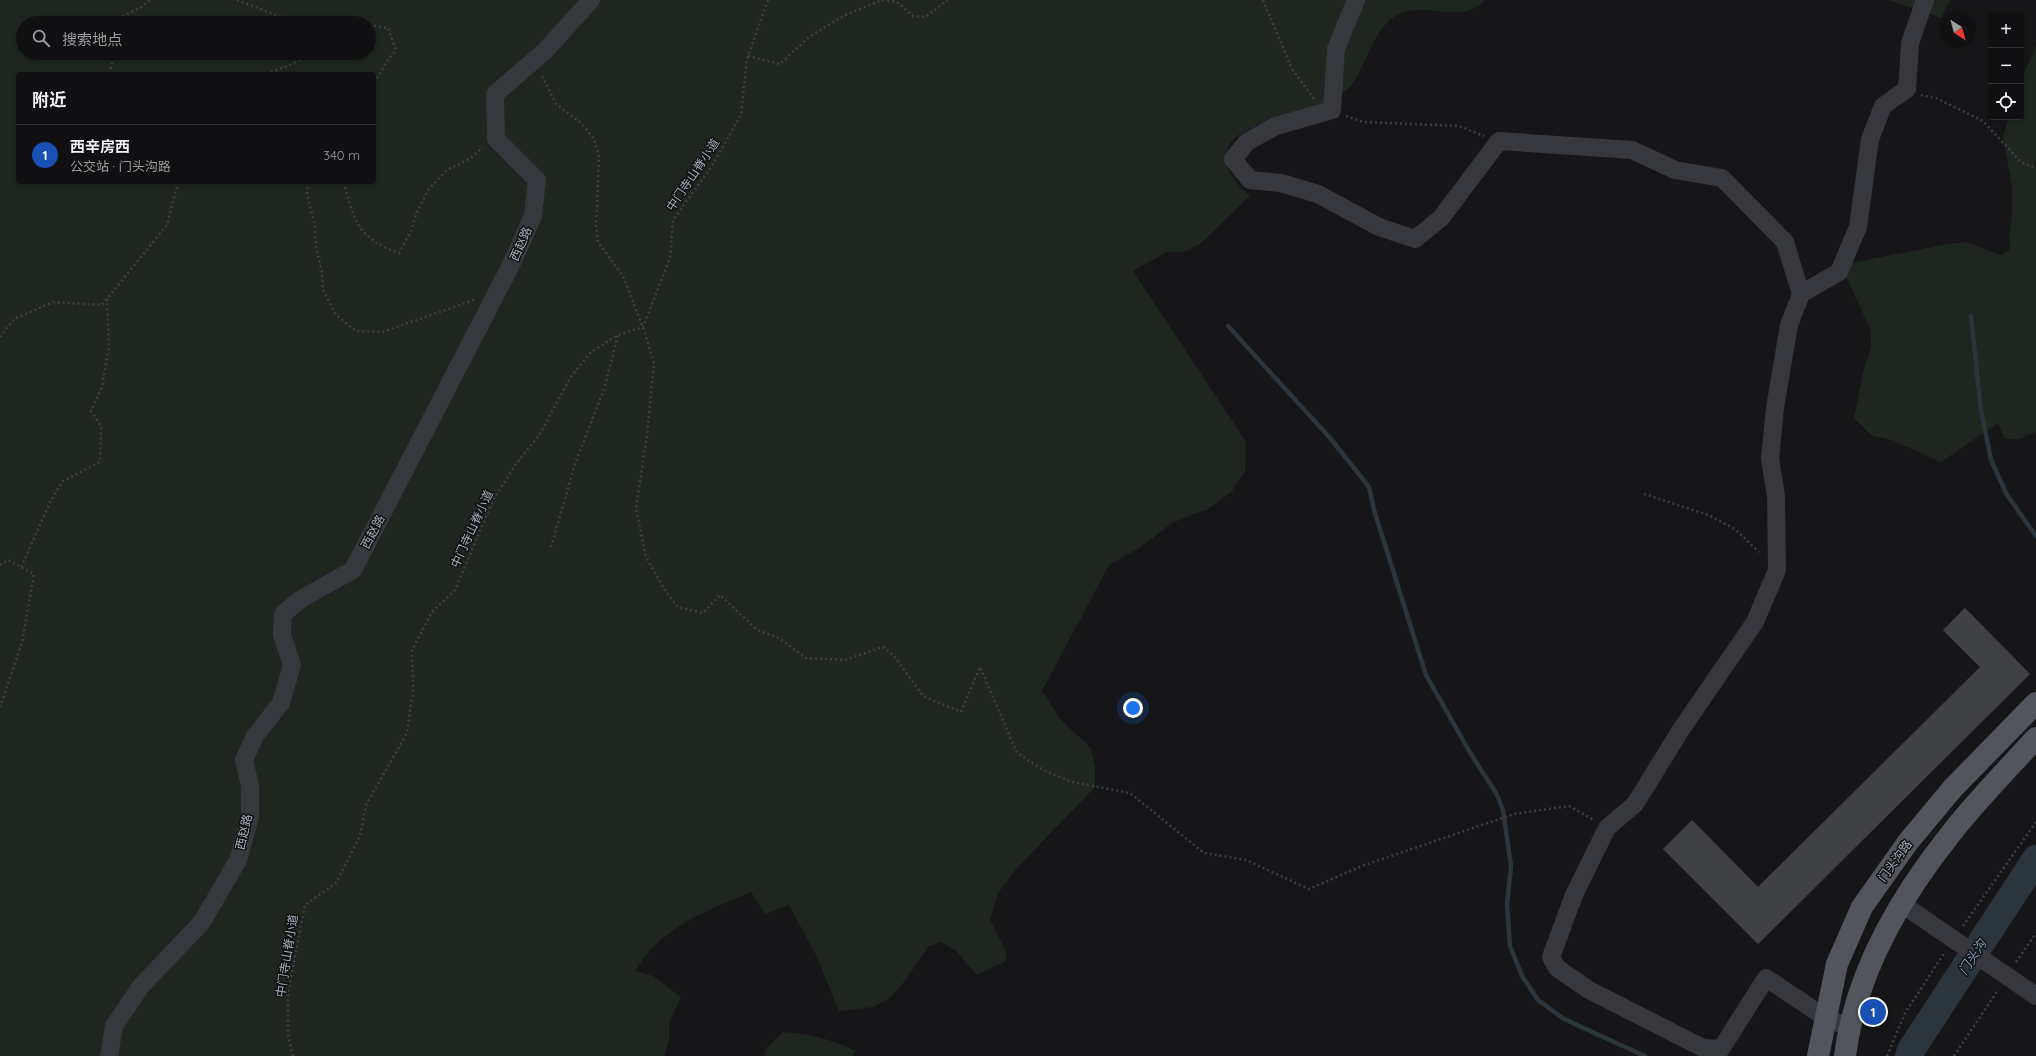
<!DOCTYPE html>
<html lang="zh">
<meta charset="utf-8">
<style>
:root{--surface:#101012;--page:#1e1e20;--text:#f1f3f6;--muted:#9c9d9f;--line:#303032;--accent:#2563eb}
body{margin:0;font-family:Quicksand,"Noto Sans SC",sans-serif;background:var(--page);color:var(--text)}
.controls{position:absolute;right:12px;top:12px;display:grid;overflow:hidden;border-radius:4px;box-shadow:0 2px 6px #0003}
.controls button{width:36px;height:36px;display:grid;place-items:center;padding:0;border:0;border-bottom:1px solid var(--line);background:var(--surface);color:var(--text);font:20px sans-serif}
.compass{position:absolute;left:1940px;top:12px;width:36px;height:36px;border-radius:50%;background:var(--surface);box-shadow:0 2px 6px #0003;rotate:143deg}
.you{position:absolute;left:1133px;top:708px;width:14px;height:14px;margin:-10px;border:3px solid #fff;border-radius:50%;background:#1a73e8;box-shadow:0 0 0 6px #1a73e833}
.badge{display:grid;place-items:center;width:26px;height:26px;border-radius:50%;background:var(--accent);color:#fff;font-size:13px;font-weight:700}
.pin{position:absolute;translate:-50% -50%;border:2px solid #fff;box-shadow:0 1px 4px #0006}
.list{margin:0;padding:0;list-style:none}
h2{display:flex;justify-content:space-between;align-items:center;height:52px;margin:0;padding:0 16px;font-size:17px}
h2 small{font-size:13px;font-weight:400;color:var(--muted)}
.list li{display:grid;grid-template-columns:26px 1fr auto;gap:12px;align-items:center;box-sizing:border-box;height:60px;padding:0 16px;border-top:1px solid var(--line)}
.list b{display:block;font-size:15px;white-space:nowrap}
.list p{margin:0;font-size:13px;white-space:nowrap;color:var(--muted)}
.list em{font-size:13px;font-style:normal;color:var(--muted)}
.icon{flex:none;width:22px;height:22px;fill:none;stroke:currentColor;stroke-width:2;stroke-linecap:round;stroke-linejoin:round}
.map{position:relative;flex:none;width:2036px;height:1056px;overflow:hidden}
.search{position:absolute;background:var(--surface);box-shadow:0 2px 6px #0003;left:16px;top:16px;width:360px;height:44px;display:flex;align-items:center;gap:10px;box-sizing:border-box;padding:0 14px;border-radius:22px;color:var(--muted);font-size:15px}
.panel{position:absolute;background:var(--surface);box-shadow:0 2px 6px #0003;left:16px;top:72px;width:360px;height:112px;border-radius:4px}
.map>svg:first-child{display:block}
</style>
<div class="map">
<svg width="2036" height="1056" viewBox="0 0 2036 1056">
<rect width="100%" height="100%" fill="#161618"/>
<path fill="#1e261f" fill-rule="evenodd" d="M0,0H1485C1464,24 1431,4 1404,12C1375,21 1368,62 1352,84C1346,91 1336,99 1329,104C1324,108 1315,109 1309,111C1290,117 1236,127 1228,147C1220,167 1237,184 1250,196L1200,244L1184,252H1167L1133,271L1246,442L1245,471L1232,491L1210,508L1172,523L1141,547L1109,565L1042,691L1061,720L1091,748L1095,766V787L1017,868L998,893L990,920L1007,954L1006,961L977,975L955,950L941,942L929,946L904,982L891,997L874,1007L839,1011L816,955L789,905L765,914L751,892C706,911 661,927 635,971L653,976L681,997L669,1022V1038L665,1056H0ZM23,23H369V53H23ZM18,74H374V182H18Z
M1889,0H1950L1941,18Z
M2036,46V432L2020,439H2005L1998,423L1941,462L1892,440L1872,436L1854,418L1864,368L1871,348V331L1841,265L1948,244L1966,242L2001,255L2009,250L2012,209V186L2003,137L2009,117H2021V80Z
M783,1032C813,1034 829,1039 856,1051L852,1056H764L765,1050Z"/>
<g fill="none" stroke-linecap="round" stroke-linejoin="round">
<path stroke="#2c353c" stroke-width="4.5" d="M1971,316L1981,410L1991,460L2007,495L2036,536
M1228,326L1331,439L1369,487L1374,510L1426,675L1472,756L1496,793L1503,810L1511,866L1507,904L1510,946L1522,976L1538,1000L1564,1019L1645,1056"/>
<path stroke="#2c353c" stroke-width="28" d="M1909,1056L1911,1050L2036,859"/>
</g>
<path fill="#404145" stroke="#303034" d="M1965,608L2030,674L1758,944L1663,849L1692,820L1758,887L1980,667L1943,630Z"/>
<g fill="none" stroke-linecap="round" stroke-linejoin="round">
<path stroke="#3d3f44" stroke-width="2.5" stroke-dasharray="2 3" stroke-linecap="butt" d="M237,0L286,19L330,18L355,23
M1263,0L1292,69L1314,99
M117,23V19L140,8L150,0
M369,25L388,28L396,50L387,61L374,83
M748,56L780,64L809,37L845,15L882,0L897,2L913,16L925,17L948,0
M109,74L115,53
M266,74L288,66L312,53
M542,76L556,104L581,123L594,139L599,157L596,224L598,242L623,276L643,327L654,363L647,435L636,508L646,557L666,592L678,607L703,613L720,595L757,630L779,638L806,658L845,660L883,647L895,657L923,696L961,712L980,667L1017,753L1043,770L1072,782L1130,793L1204,853L1246,860L1309,889L1362,866L1514,814L1569,806L1594,820
M1921,95L1936,98L1983,121L2021,162L2036,168
M1346,116L1363,122L1459,126L1484,136
M308,182L307,194L315,226L316,248L322,272L323,290L336,315L356,331L382,332L474,300
M344,182C354,221 358,239 399,253L411,231L417,211L429,189L447,170L471,158L483,147
M0,337L14,319L53,302L102,305L167,225L178,182
M1644,494L1708,515L1735,529L1759,552
M551,547L575,464L604,389L618,335
M0,565L8,560L34,574L22,643L0,707
M21,567L51,500L63,481L100,462L101,426L91,411L102,387L109,346L107,299
M1963,926L2036,822
M2016,962L2036,933
M293,1056L288,1035V993L305,905L336,883L360,836L366,805L407,733L413,690L412,650L432,612L455,590L493,500L516,464L540,434L570,378L591,352L618,335L643,327L670,258L673,220L712,166L741,115L747,59L768,0
M1887,1056L1905,1013L1945,952
M1954,1056L1998,990"/>
<path stroke="#37383d" stroke-width="18" d="M1356,0L1336,49L1332,110L1276,126L1247,142L1233,159L1250,180L1281,183L1318,194L1379,227L1415,239L1441,218L1499,141L1632,150L1675,170L1722,178L1785,242L1801,294L1789,325L1775,408L1770,459L1776,496L1777,570L1755,622L1682,728L1635,804L1607,828L1574,895L1551,957L1557,968L1589,990L1703,1048L1721,1049L1766,978L1826,1018L1849,1027
M1801,294L1839,272L1858,227L1870,139L1883,106L1907,89L1910,43L1925,0
M1902,904L2036,996
M109,1056L114,1026L141,986L202,922L238,860L250,817V786L244,760L255,736L281,703L292,665L282,635L283,614L301,599L353,570L510,267L533,216L537,180L496,139L495,94L546,50L591,0"/>
<path stroke="#53555c" stroke-width="22" d="M1818,1056L1837,964L1862,907L1908,842L1953,788L2036,703
M1845,1056C1855,975 1899,899 1949,836C1975,802 2007,770 2036,738"/>
</g>
<g text-anchor="middle" stroke-width="3" stroke-linejoin="round" paint-order="stroke">
<g font-size="12" fill="#a8adb8" stroke="#111113">
<text transform="translate(693 175) rotate(-56)" y="4">中门寺山脊小道</text>
<text transform="translate(521 244) rotate(-66)" y="4">西赵路</text>
<text transform="translate(472 529) rotate(-65)" y="4">中门寺山脊小道</text>
<text transform="translate(373 532) rotate(-62)" y="4">西赵路</text>
<text transform="translate(244 832) rotate(-77)" y="4">西赵路</text>
<text transform="translate(1895 861) rotate(-54)" y="4">门头沟路</text>
<text transform="translate(287 956) rotate(-81)" y="4">中门寺山脊小道</text>
</g>
<g font-size="13" font-style="italic" fill="#7e9bb4" stroke="#111113">
<text transform="translate(1972 957) rotate(-57)" y="5">门头沟</text>
</g>
</g>
</svg>
<div class="controls">
<button>+</button>
<button>−</button>
<button><svg class="icon" aria-label="locate" viewBox="0 0 24 24"><circle cx="12" cy="12" r="6"/><path d="M12 2v4M12 18v4M2 12h4M18 12h4"/></svg></button>
</div>
<svg class="compass" viewBox="-18 -18 36 36"><path d="M0-13l5 13h-10z" fill="#e53935"/><path d="M0 13l5-13h-10z" fill="#9c9d9f"/></svg>
<div class="you"></div>
<div class="pin badge" style="left:1873px;top:1012px;background:#1a4fb4">1</div>
<div class="search"><svg class="icon" aria-label="search" viewBox="0 0 24 24"><circle cx="10" cy="10" r="6"/><path d="M15 15l6 6"/></svg>搜索地点</div>
<section class="panel">
<h2>附近<small></small></h2>
<ul class="list">
<li><span class="badge" style="background:#1a4fb4">1</span><div><b>西辛房西</b><p>公交站 · 门头沟路</p></div><em>340 m</em></li>
</ul>
</section>
</div>
